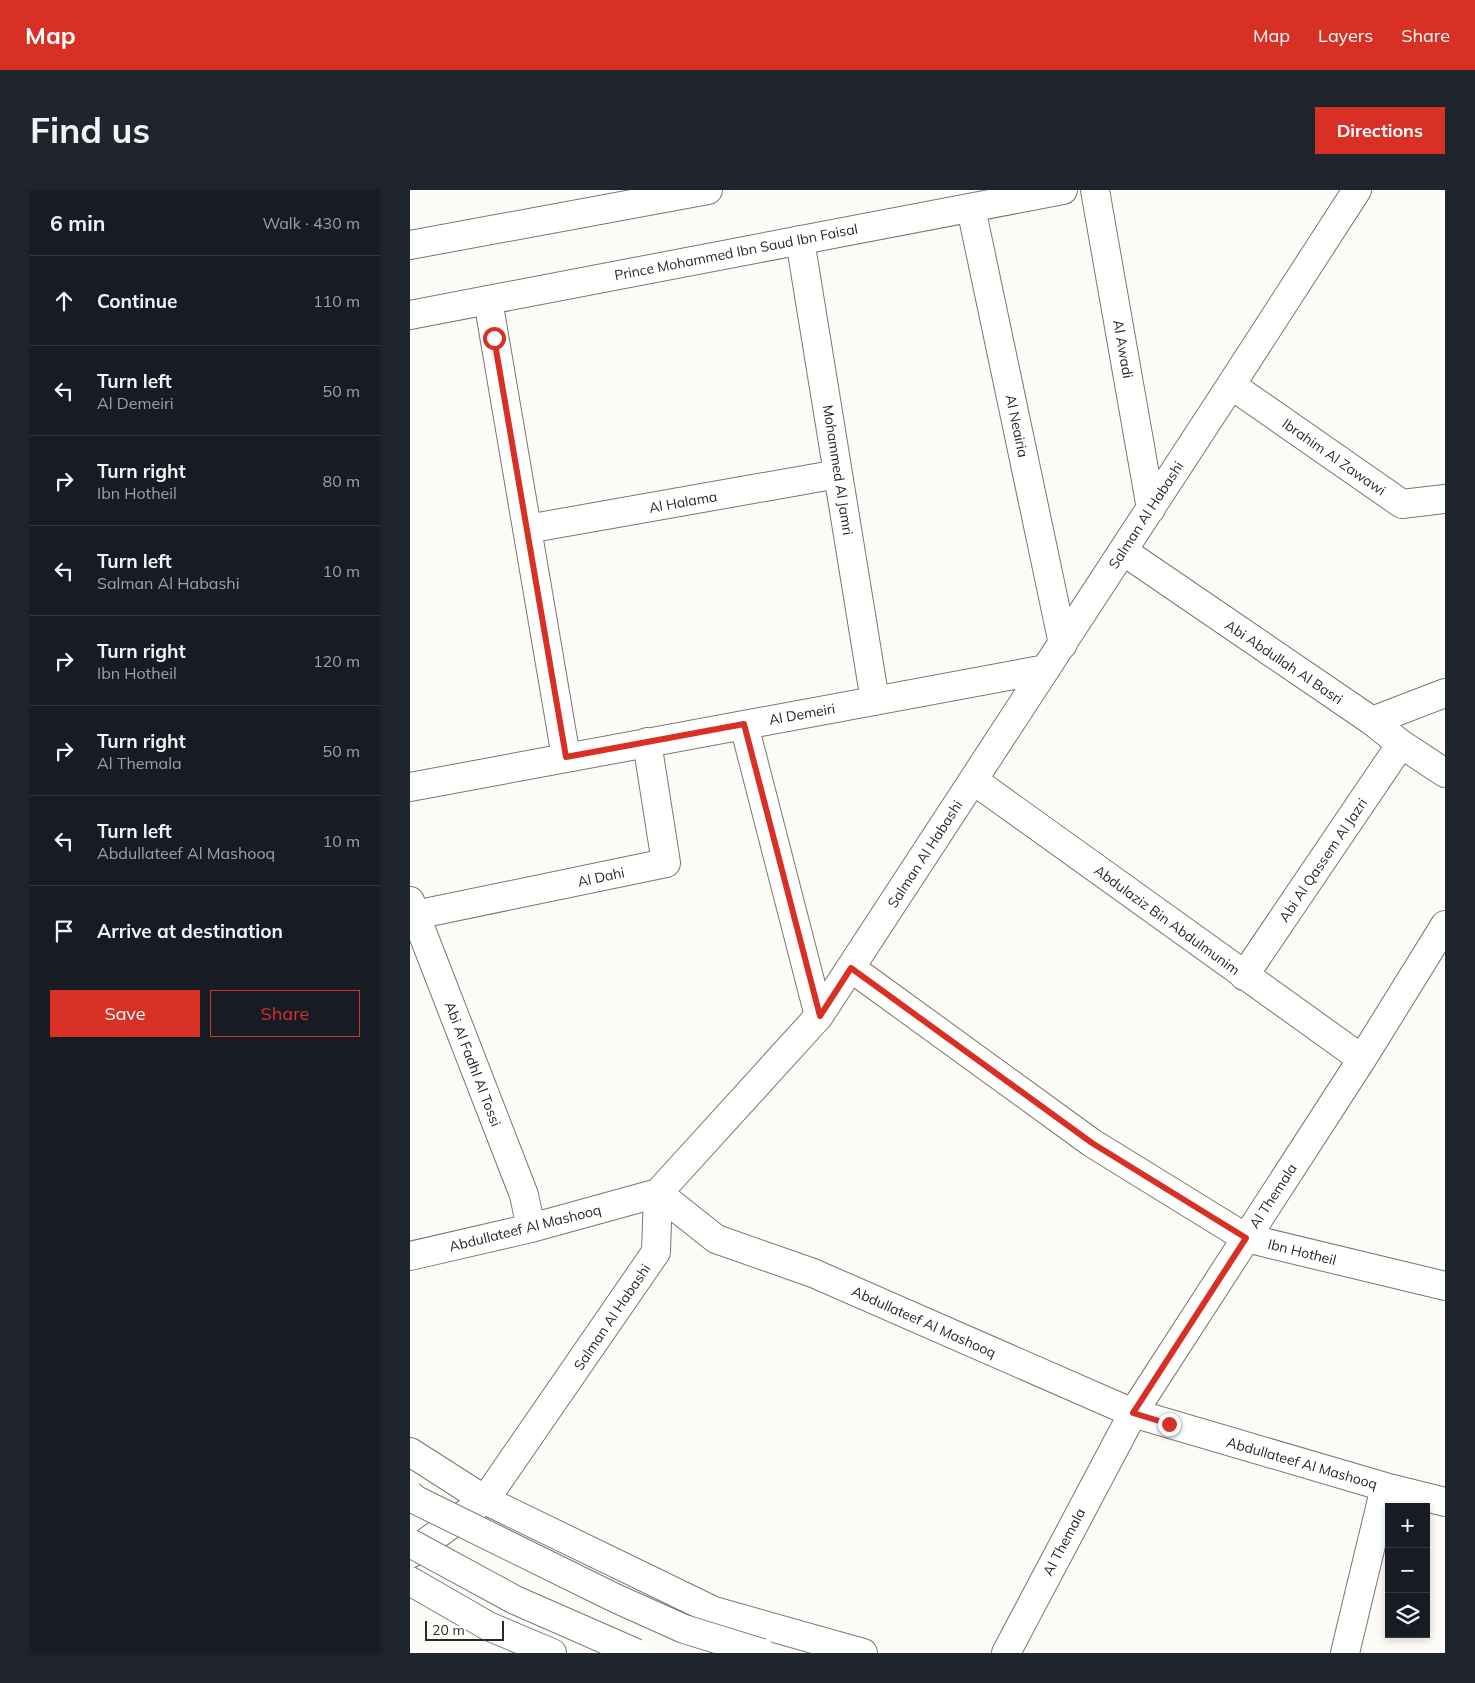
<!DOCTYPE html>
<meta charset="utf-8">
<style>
:root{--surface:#171b24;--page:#20242c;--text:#f1f3f6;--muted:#9ea1a6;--line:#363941;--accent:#d93025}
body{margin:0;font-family:Mulish,sans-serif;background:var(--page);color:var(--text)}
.controls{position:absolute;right:15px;bottom:15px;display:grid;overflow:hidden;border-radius:0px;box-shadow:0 2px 8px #0003}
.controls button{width:45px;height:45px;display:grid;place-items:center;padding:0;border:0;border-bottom:1px solid var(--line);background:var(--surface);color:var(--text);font:25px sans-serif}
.scale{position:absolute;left:15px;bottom:12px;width:79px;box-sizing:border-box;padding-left:5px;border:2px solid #282826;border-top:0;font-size:14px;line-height:18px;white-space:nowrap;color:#282826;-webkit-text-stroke:4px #fff;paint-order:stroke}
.stop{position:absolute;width:15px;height:15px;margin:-11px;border:4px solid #d93025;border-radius:50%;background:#fff}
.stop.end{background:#d93025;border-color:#fff;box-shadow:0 1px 5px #0008}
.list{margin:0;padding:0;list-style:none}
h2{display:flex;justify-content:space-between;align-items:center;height:65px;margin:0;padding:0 20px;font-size:21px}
h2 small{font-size:16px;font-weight:400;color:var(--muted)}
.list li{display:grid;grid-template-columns:32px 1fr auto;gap:15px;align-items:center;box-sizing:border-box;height:90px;padding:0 20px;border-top:1px solid var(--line)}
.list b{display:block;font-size:19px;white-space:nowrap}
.list p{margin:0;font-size:16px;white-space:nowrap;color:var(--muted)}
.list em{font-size:16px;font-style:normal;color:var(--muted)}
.actions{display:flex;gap:10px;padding:15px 20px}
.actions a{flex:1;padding:11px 0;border:1px solid var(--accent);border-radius:0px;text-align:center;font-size:18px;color:var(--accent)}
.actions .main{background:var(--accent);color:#fff}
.icon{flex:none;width:28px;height:28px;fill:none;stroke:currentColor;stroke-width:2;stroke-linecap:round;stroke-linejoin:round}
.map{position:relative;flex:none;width:1035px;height:1463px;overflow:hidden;border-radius:0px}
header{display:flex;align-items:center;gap:30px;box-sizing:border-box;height:70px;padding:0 25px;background:var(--accent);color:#fff}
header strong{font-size:24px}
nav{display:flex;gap:28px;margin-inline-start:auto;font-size:18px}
.intro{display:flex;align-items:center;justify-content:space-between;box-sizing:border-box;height:120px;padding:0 30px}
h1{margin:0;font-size:35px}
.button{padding:12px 22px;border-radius:0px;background:var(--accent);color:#fff;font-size:18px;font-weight:700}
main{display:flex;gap:30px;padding:0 30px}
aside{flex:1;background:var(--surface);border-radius:0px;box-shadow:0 2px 8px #0003}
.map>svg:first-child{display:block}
</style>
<header>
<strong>Map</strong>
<nav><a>Map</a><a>Layers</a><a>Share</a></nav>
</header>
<div class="intro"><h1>Find us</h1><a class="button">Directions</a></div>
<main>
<aside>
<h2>6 min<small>Walk · 430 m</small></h2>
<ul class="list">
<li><svg class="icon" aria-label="ahead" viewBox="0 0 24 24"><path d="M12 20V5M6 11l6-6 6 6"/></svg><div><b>Continue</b></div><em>110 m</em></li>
<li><svg class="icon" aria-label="left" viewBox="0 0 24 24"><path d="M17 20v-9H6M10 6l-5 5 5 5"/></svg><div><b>Turn left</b><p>Al Demeiri</p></div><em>50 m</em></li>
<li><svg class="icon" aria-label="right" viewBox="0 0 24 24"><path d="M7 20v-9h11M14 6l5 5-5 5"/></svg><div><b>Turn right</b><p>Ibn Hotheil</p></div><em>80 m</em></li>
<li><svg class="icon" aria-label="left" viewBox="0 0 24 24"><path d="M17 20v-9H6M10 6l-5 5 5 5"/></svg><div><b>Turn left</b><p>Salman Al Habashi</p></div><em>10 m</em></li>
<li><svg class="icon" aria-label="right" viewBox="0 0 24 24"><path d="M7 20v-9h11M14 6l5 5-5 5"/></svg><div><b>Turn right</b><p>Ibn Hotheil</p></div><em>120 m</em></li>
<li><svg class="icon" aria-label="right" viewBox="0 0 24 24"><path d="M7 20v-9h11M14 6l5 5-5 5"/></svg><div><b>Turn right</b><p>Al Themala</p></div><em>50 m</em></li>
<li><svg class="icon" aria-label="left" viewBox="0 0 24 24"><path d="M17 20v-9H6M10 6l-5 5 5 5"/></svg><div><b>Turn left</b><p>Abdullateef Al Mashooq</p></div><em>10 m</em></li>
<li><svg class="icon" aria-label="arrive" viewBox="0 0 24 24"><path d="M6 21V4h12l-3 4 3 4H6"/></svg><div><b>Arrive at destination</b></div></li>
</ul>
<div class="actions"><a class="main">Save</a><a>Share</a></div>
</aside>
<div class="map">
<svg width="1035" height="1463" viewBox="0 0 1035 1463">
<rect width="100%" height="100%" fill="#fcfbf6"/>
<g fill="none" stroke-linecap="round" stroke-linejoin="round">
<defs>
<path id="street" d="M685,0L741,319
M561,18L653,454
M390,50L465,511
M78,110L156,567
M821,195L992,314L1035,309
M117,339L428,284
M713,361L962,531L991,554L1035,583
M962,531L1035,503
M334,535L409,826
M563,590L952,869
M0,597L636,479
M0,711L114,1005L121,1038
M5,725L256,673L237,552
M441,778L682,953L836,1048L1035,1096
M834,786L991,554
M0,1066L121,1038L248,1003L306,1049L403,1083L723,1223L975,1297L1035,1312
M75,1310L246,1062L248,1003L409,826L821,195L947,0
M596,1463L723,1223L952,869L1035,735
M935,1463L975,1297"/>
<path id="secondary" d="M0,55L298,0
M0,125L653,0
M0,1262L75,1310L304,1421L453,1463
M0,1364L65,1317
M0,1391L78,1436L142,1463"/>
</defs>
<use href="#street" stroke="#787772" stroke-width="30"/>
<use href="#secondary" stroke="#787772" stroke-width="30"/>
<use href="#street" stroke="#fff" stroke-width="28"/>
<use href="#secondary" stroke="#fff" stroke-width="28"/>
<defs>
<path id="highway-bridge" d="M0,1305L6,1310L205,1408L274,1439L352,1463
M0,1353L105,1410L226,1463"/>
</defs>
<use href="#highway-bridge" stroke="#787772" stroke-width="30" stroke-linecap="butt"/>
<use href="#highway-bridge" stroke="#fff" stroke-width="28"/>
</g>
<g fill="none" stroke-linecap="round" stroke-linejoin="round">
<path stroke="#d93025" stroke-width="6" d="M84,148L156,567L334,534L410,826L441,778L682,953L836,1048L723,1223L759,1234"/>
</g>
<g text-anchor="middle" stroke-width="4" stroke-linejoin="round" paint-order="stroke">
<g font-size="14" fill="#282826" stroke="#fff">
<text transform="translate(326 62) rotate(-11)" y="5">Prince Mohammed Ibn Saud Ibn Faisal</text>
<text transform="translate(713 159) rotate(80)" y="5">Al Awadi</text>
<text transform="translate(607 236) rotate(78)" y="5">Al Neairia</text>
<text transform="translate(924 267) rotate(35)" y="5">Ibrahim Al Zawawi</text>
<text transform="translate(428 280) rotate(81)" y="5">Mohammed Al Jamri</text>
<text transform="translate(273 312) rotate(-10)" y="5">Al Halama</text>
<text transform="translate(736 325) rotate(-57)" y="5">Salman Al Habashi</text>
<text transform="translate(874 472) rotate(34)" y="5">Abi Abdullah Al Basri</text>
<text transform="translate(392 524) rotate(-10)" y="5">Al Demeiri</text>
<text transform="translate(515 664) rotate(-57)" y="5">Salman Al Habashi</text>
<text transform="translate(913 670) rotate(-56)" y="5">Abi Al Qassem Al Jazri</text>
<text transform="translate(191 687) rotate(-12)" y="5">Al Dahi</text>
<text transform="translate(757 730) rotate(36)" y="5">Abdulaziz Bin Abdulmunim</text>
<text transform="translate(63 874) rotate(69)" y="5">Abi Al Fadhl Al Tossi</text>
<text transform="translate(863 1006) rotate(-57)" y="5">Al Themala</text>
<text transform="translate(115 1038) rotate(-14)" y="5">Abdullateef Al Mashooq</text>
<text transform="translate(892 1062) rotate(14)" y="5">Ibn Hotheil</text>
<text transform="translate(202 1127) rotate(-56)" y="5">Salman Al Habashi</text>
<text transform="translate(514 1132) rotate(24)" y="5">Abdullateef Al Mashooq</text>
<text transform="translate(892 1273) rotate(16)" y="5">Abdullateef Al Mashooq</text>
<text transform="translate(654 1352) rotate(-62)" y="5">Al Themala</text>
</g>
</g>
</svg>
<div class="controls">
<button>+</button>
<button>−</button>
<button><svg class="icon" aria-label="layers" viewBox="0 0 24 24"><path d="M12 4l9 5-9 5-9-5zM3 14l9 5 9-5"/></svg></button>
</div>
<div class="scale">20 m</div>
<div class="stop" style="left:84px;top:148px"></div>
<div class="stop end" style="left:759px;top:1234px"></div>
</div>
</main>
